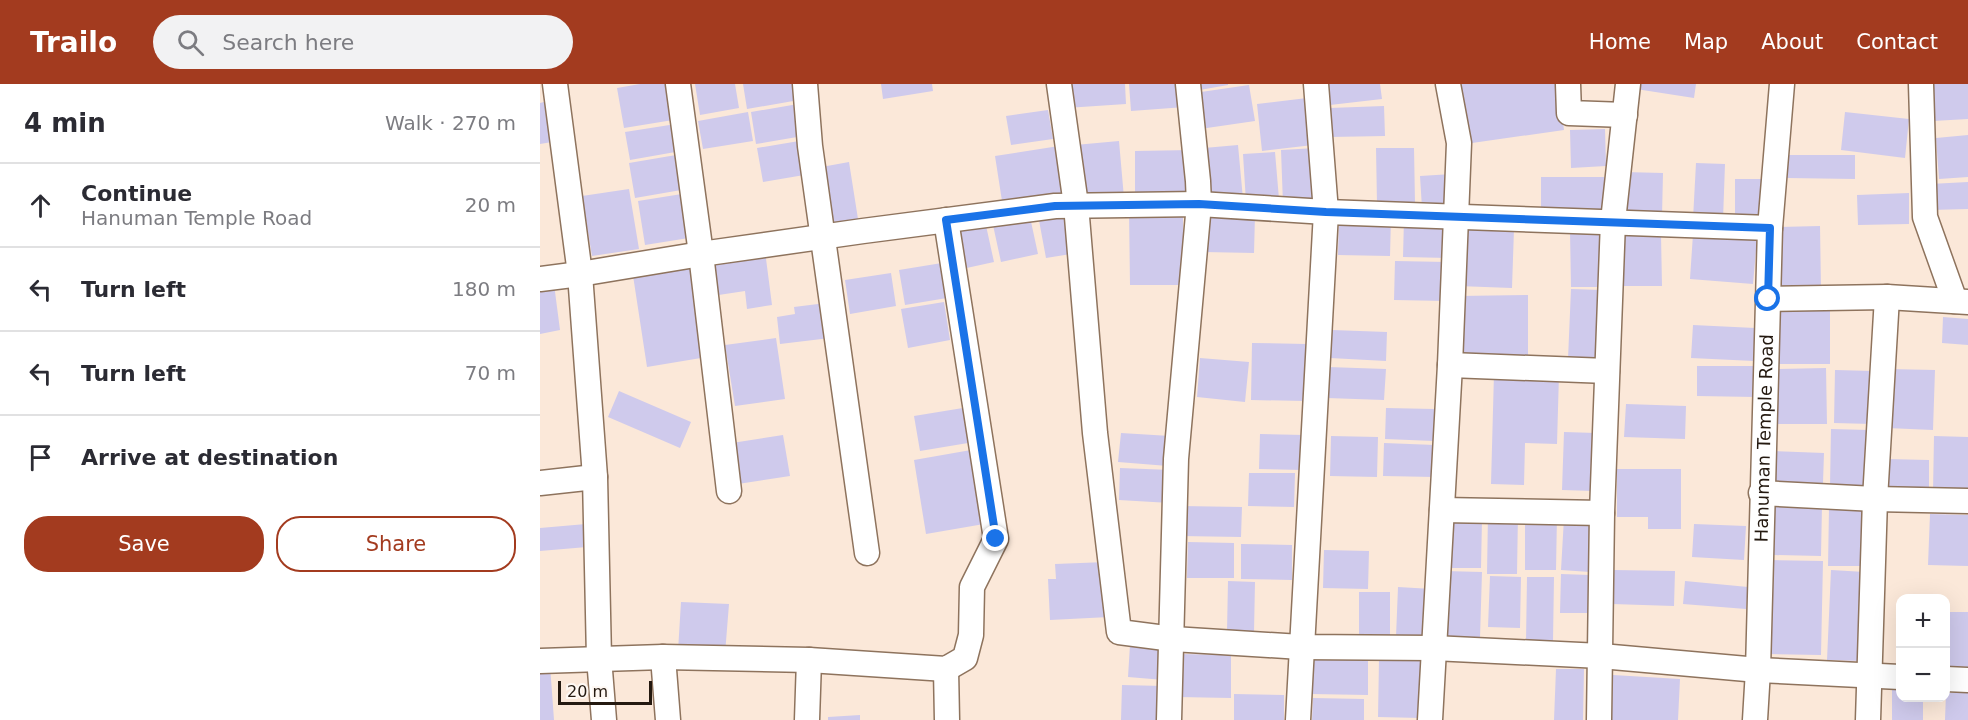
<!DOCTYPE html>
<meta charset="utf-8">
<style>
:root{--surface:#fff;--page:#f2f2f3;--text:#2b2b33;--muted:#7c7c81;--line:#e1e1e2;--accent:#a33b1f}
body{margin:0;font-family:"DejaVu Sans",sans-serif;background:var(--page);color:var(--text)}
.controls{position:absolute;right:18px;bottom:18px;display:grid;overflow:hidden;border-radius:12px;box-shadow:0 6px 24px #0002}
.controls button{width:54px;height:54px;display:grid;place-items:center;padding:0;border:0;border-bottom:2px solid var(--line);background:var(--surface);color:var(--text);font:30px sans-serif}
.scale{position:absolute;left:18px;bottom:15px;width:94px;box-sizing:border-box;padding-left:6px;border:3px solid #241910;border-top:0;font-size:16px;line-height:21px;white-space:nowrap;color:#241910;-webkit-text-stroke:4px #fef8f3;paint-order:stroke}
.stop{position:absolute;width:18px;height:18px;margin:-14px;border:4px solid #1a73e8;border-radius:50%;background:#fff}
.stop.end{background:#1a73e8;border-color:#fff;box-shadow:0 2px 6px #0008}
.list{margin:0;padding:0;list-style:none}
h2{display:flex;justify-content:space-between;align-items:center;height:78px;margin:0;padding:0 24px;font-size:26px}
h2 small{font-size:20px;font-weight:400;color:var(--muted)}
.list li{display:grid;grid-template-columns:39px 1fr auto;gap:18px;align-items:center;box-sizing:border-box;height:84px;padding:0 24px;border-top:2px solid var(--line)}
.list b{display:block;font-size:22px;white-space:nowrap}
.list p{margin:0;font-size:20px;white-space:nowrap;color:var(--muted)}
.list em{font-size:20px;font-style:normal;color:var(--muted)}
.actions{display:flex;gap:12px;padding:18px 24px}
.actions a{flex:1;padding:14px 0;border:2px solid var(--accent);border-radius:24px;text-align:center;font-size:21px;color:var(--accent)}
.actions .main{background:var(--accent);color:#fff}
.icon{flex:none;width:33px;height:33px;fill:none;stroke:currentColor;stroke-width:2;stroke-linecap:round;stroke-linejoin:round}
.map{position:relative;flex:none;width:1428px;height:636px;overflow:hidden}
header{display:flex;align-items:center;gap:36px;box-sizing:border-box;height:84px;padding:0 30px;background:var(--accent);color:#fff}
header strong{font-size:28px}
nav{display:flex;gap:33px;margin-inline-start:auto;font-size:21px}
.search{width:420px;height:54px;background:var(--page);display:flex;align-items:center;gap:15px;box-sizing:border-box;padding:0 21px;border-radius:33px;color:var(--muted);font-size:22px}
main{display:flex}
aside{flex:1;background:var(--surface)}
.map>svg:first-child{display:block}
</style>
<header>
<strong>Trailo</strong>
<div class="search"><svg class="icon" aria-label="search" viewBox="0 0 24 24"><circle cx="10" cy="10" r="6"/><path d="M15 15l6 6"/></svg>Search here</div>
<nav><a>Home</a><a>Map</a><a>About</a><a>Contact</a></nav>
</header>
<main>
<aside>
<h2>4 min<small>Walk · 270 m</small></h2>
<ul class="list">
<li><svg class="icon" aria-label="ahead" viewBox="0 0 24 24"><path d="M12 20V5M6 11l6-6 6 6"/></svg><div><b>Continue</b><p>Hanuman Temple Road</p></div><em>20 m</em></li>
<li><svg class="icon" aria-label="left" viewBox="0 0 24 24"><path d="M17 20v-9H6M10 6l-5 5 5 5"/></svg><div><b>Turn left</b></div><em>180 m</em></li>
<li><svg class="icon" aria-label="left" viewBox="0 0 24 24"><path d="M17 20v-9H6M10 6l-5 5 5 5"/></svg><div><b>Turn left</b></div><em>70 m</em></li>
<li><svg class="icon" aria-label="arrive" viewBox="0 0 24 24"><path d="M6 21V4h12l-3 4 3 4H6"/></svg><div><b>Arrive at destination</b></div></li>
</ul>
<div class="actions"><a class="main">Save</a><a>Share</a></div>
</aside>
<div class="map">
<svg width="1428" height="636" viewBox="0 0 1428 636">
<rect width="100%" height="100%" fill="#fbe8d9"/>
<path fill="#cfcaec" d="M100,0H128L133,36L84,44L77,4Z
M155,0H195L199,24L160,31Z
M203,0H257L259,16L207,25Z
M341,0H392L393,7L343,15Z
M524,0H585L586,20L526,24Z
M589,0H643L645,23L591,27Z
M653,0H688V1L654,7Z
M787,0H840L842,15L790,21Z
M917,0H1018L1024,46L925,60Z
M1096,0H1156L1154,14L1096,5Z
M1392,0H1428V35L1393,37Z
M709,1L715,37L660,45L654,9Z
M767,14L773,61L722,67L717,20Z
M4,18L12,58L0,60V19Z
M258,20L263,52L216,60L211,28Z
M844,22L845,52L790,53V24Z
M508,26L513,55L471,61L466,32Z
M208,28L213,57L163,65L158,37Z
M1305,28L1369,35L1365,74L1301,66Z
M136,40L141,67L90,76L85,48Z
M1065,45L1066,82L1031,84L1030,46Z
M1428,51V93L1399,95L1396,54Z
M265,56L270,90L223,98L217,64Z
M579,57L584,114L540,118L535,61Z
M698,61L703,115L669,118L664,64Z
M519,62L526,108L462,117L455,72Z
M776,64L779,118L743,120L741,66Z
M836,64H874L875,119L837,120Z
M652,66L653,111L595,112V67Z
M735,68L739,115L706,118L703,70Z
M142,70L147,105L95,114L89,79Z
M1247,71H1315V95L1247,94Z
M309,78L318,135L285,141L276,84Z
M1156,79L1185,80L1183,136L1153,135Z
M1084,88L1123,89L1122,132L1083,131Z
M912,90L913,121L882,124L880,92Z
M1001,93H1064L1065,127H1001Z
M1195,95H1224V134L1195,135Z
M1428,98V125L1391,126L1390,100Z
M89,105L99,165L52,172L42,112Z
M148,109L155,153L105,161L98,117Z
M1369,109V140L1318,141L1317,111Z
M530,126L537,169L506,174L498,131Z
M589,126H643V201H590Z
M665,130L715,131L714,169L664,168Z
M799,132L851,133L850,172L798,171Z
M490,133L498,170L461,178L453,141Z
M864,135L910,137L909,174L863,173Z
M445,137L454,178L422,185L412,145Z
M1280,142L1281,205L1240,206L1239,143Z
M920,144L974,145L972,204L918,202Z
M1030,147H1063V203H1031Z
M1153,150L1217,155L1213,200L1150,195Z
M1083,151H1121L1122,202H1084Z
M225,167L232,221L207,225L205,207L172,212L166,175Z
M151,176L167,273L107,283L92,185Z
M855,177L907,178L906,217L854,216Z
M408,178L413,213L365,221L359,186Z
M351,189L356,222L310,230L305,196Z
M14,200L20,246L0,250V202Z
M1031,205L1062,206L1059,277L1028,275Z
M988,211V273L919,274V212Z
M404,218L410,256L368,264L361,225Z
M286,219L290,254L240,260L237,233L255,230L254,223Z
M1235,221H1290V280H1236Z
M1403,233L1428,235V261L1402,259Z
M1153,241L1215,244L1214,277L1151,274Z
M792,246L847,248L846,277L790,274Z
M236,254L245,315L195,322L185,261Z
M712,259L766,260L765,317L711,316Z
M660,274L709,278L705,318L657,313Z
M1157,282H1216L1215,313L1157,312Z
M788,283L846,285L844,316L787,314Z
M1286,284L1287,340H1236V285Z
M1348,285L1395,286L1393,346L1347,344Z
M1295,286L1333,287L1332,340L1294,339Z
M954,289L1019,290L1017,360L985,359L984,401L951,400Z
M79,307L151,338L140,364L68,333Z
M1086,320L1146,322L1145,355L1084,353Z
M429,323L434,358L380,367L374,332Z
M846,324L895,325L894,357L845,355Z
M1291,345L1329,346L1327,402H1290Z
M1024,348L1056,349L1054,407L1022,406Z
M581,349L630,352L628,382L578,378Z
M720,350L764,351L763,386L719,385Z
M243,351L250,392L198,400L192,359Z
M791,352L838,353L837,393L790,392Z
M1394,352L1428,353V409L1393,408Z
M844,359L895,361L894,393L843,392Z
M431,366L444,440L386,450L374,376Z
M1232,367L1284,369L1283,399L1231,398Z
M1347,375L1389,376V408L1346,406Z
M580,384L631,386L630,419L579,416Z
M1077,385H1141V445H1108V433H1077Z
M709,389H755L754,423L708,422Z
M1235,421L1282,422L1281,472L1233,471Z
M641,422L702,423L701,453L641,452Z
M1289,425H1326L1325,482H1288Z
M948,429H978L977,490H947Z
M985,429L1017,430L1016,486H985Z
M1390,430L1428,431V482L1388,481Z
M906,434L942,435L941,484H906Z
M1024,434L1052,436L1050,488L1021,486Z
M46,440L47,463L0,467V444Z
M1154,440L1206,442L1204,476L1152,473Z
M648,458L694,459V494H647Z
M701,460L752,461V496L701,495Z
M784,466L829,467L828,505L783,504Z
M1231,476L1283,477L1281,571L1228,570Z
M566,478L569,533L510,536L508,495H516L515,480Z
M1073,486L1135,487L1134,522L1072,520Z
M1291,486L1325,488L1321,577L1287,576Z
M905,487L942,488L940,554L903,553Z
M1021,490L1050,491L1049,529H1020Z
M950,492L981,493L980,544L948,543Z
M987,493H1014L1013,557H986Z
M688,497L715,498L714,548L687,547Z
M1145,497L1208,503L1206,525L1143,520Z
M858,503L892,505L889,555L856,553Z
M819,508H850V553H819Z
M141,518L189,520L185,570L138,567Z
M1406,528H1428V583L1406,582Z
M590,561L627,564L624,596L588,593Z
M639,570L691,571V614L638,613Z
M772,575L828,576V611L771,610Z
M839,576L883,577L881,634L838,633Z
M0,581H10L14,636H0Z
M1016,585H1044L1043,636H1014Z
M1073,591L1140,595L1138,636H1070Z
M582,601L623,602V636H581Z
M1352,605H1360V614H1383V636H1352Z
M1428,608V636H1405L1406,609Z
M694,610L744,611V636H694Z
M773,614L824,615V636H772Z
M320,631V636H288V633Z"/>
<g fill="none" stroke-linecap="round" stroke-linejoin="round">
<defs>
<g id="street">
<path d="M15,0L40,190L55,393L59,574L64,636"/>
<path d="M138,0L161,170L189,407"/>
<path d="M265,0L270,62L327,469"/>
<path d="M519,0L536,121L555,349L579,548L633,555L761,563L893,564L1061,572L1218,586L1360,593"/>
<path d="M1028,0L1029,29L1085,31"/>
<path d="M1381,0L1385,133L1415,217"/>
<path d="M0,195L40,190L161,170L323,147L515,122L659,120L786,128L1230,144"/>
<path d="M1228,215L1347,213L1428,218"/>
<path d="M910,281L1067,287"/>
<path d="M0,399L55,393"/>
<path d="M1221,409L1335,415L1428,417"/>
<path d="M902,426L1062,429"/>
<path d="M123,573L128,636"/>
<path d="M0,577L123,573L269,576L406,585L425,574L431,551L432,503L456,455L406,136"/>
<path d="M406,585L407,636"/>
<path d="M1406,595L1428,596"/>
<path d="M267,636L269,576"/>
<path d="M629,636L636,375L659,120L658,97L648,0"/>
<path d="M758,636L786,128L776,0"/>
<path d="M890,636L910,281L919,59L908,0"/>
<path d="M1059,636L1062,429L1073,137L1088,0"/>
<path id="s1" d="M1215,636L1218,586L1230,144L1242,0"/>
<path d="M1328,636L1335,415L1347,213"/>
</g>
</defs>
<use href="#street" stroke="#8e735d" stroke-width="27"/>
<use href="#street" stroke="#fff" stroke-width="24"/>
</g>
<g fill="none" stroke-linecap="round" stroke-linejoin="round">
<path stroke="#1a73e8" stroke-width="8" d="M456,455L406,136L515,122L659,120L786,128L1230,144L1228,215"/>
</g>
<g text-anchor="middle" stroke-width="4.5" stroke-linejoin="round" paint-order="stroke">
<g font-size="18" fill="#241910" stroke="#fef8f3">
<text dy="6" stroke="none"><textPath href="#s1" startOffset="282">Hanuman Temple Road</textPath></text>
</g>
</g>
</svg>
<div class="controls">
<button>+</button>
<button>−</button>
</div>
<div class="scale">20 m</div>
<div class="stop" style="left:1228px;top:215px"></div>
<div class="stop end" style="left:456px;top:455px"></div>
</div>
</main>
